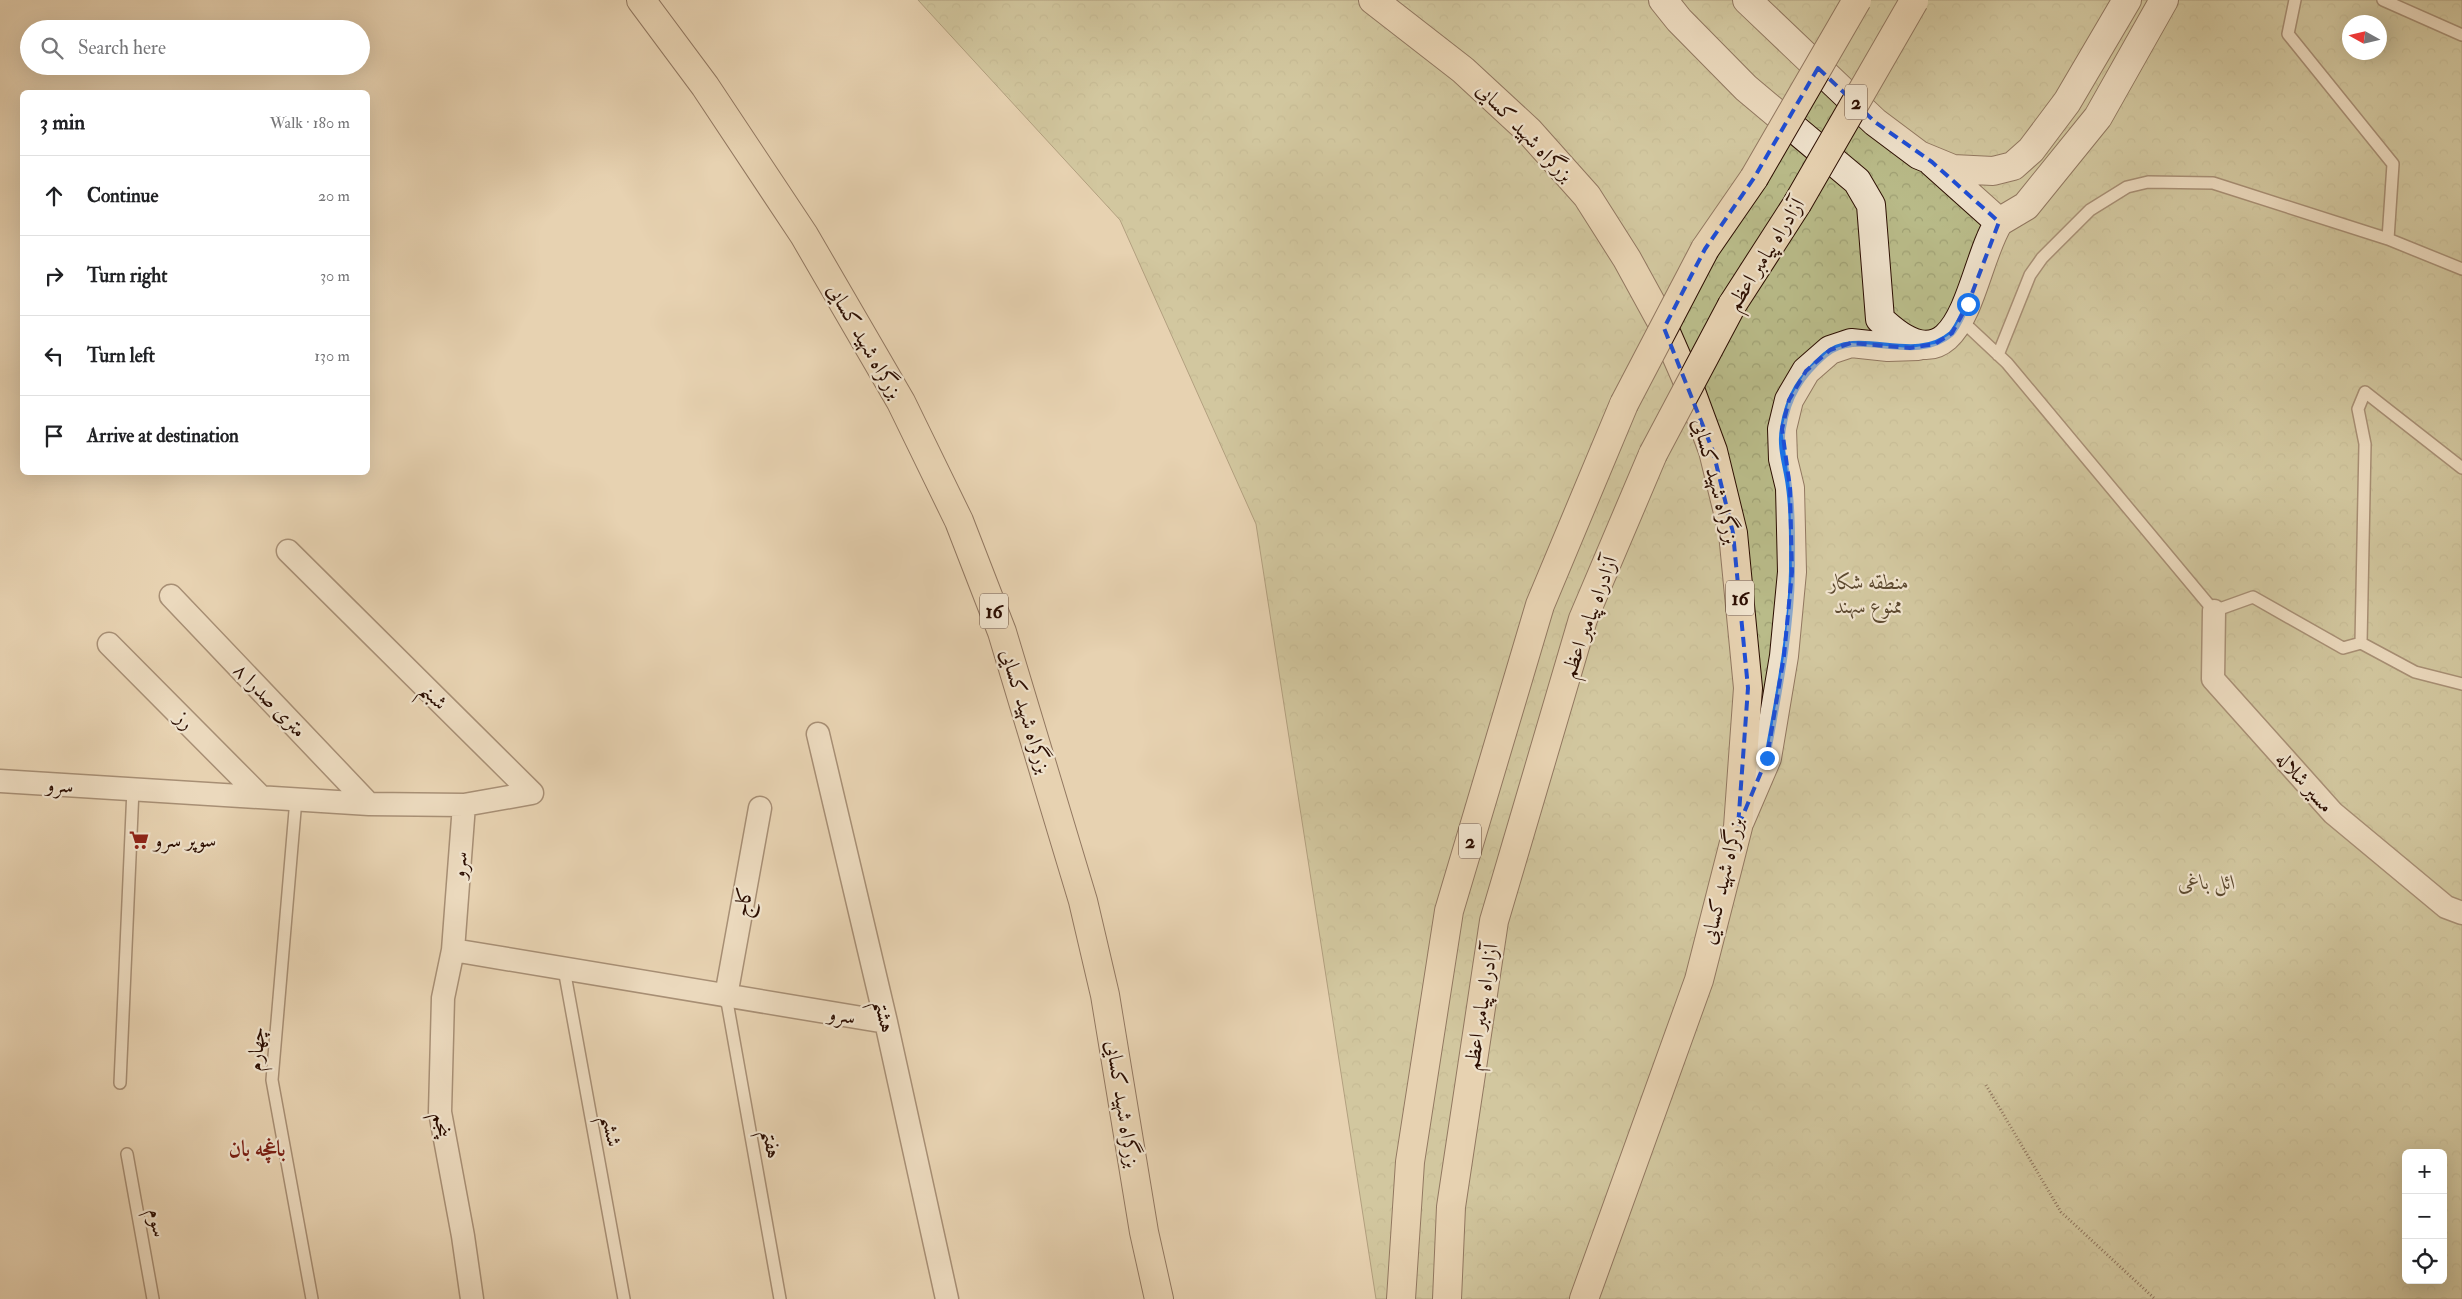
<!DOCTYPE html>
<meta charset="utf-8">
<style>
:root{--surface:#fff;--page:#f6f6f6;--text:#202124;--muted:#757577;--line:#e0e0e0}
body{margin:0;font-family:"IM FELL Double Pica",Amiri,serif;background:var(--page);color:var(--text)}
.controls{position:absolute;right:15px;bottom:15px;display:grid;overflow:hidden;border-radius:8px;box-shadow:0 5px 20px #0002}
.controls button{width:45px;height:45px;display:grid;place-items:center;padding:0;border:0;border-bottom:1px solid var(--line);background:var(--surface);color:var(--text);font:25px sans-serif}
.compass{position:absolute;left:2342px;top:15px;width:45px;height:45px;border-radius:50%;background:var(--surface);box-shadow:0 5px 20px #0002;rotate:278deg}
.stop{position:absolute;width:15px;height:15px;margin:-11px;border:4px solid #1a73e8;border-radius:50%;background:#fff}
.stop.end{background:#1a73e8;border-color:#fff;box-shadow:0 1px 5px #0008}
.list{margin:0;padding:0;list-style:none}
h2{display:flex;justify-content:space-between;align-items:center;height:65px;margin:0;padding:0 20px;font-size:21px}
h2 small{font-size:16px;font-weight:400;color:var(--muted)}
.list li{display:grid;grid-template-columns:32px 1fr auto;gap:15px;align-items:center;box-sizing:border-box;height:80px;padding:0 20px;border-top:1px solid var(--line)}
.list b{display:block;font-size:19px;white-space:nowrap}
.list em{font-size:16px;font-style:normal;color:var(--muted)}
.icon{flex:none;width:28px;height:28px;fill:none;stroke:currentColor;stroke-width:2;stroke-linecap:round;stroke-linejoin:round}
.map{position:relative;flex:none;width:2462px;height:1299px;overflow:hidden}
.search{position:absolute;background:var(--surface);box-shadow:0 5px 20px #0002;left:20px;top:20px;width:350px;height:55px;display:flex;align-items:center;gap:12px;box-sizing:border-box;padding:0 18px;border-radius:28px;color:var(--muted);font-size:19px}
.panel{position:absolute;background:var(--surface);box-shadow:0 5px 20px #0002;left:20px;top:90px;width:350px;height:385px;border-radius:8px}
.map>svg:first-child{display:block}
</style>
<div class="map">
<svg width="2462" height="1299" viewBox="0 0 2462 1299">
<defs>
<pattern id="park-crowns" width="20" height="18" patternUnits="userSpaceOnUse" patternTransform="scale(1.25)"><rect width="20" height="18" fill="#b9bb89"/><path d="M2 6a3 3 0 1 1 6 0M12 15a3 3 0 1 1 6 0" fill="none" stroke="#9fa074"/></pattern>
</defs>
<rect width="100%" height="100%" fill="#e7d2b1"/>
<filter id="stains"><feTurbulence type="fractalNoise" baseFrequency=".004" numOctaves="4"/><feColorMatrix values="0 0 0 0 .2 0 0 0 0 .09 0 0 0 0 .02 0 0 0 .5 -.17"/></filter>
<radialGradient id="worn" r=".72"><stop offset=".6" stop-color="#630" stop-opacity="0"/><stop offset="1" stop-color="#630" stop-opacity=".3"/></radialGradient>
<path fill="url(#park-crowns)" stroke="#726444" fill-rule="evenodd" d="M918,0H2462V1299H1376L1256,524L1120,220ZM2350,22H2380V52H2350ZM2406,1153H2443V1280H2406Z"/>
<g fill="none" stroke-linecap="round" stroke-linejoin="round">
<defs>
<path id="service" d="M2295,0L2288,34L2393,164L2388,239
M2383,0L2462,35
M1960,319L2007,363L2214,611L2253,597L2343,648L2361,643L2365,444L2358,409L2365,392L2462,468
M1998,355L2030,275L2042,258L2090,210L2127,187L2148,182L2213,183L2388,239L2462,269
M2361,643L2415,672L2462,684
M296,799L272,1080L312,1299
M564,969L624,1299
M726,996L780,1299
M120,1083L133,789
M127,1154L153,1299"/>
<path id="minor" d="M288,551L532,793L464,805
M171,596L369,804
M2214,611L2213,679L2333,813L2446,907L2462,913
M109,644L261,797
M818,734L886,1022L947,1299
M0,781L369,804L464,805L453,950L886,1022
M453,950L443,998L440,1112L463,1236L472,1299
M726,996L760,808"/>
<path id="secondary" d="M1663,0L1679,20L1746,88L1857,181L1871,205L1880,319C1964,400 1969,269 1999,222L1932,162
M1747,0L1875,122L1919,155L1953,169L1993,171L2013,166L2031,150L2067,102L2127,0
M1999,222L2026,206L2098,117L2164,0
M1740,821L1767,758L1784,656L1792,572L1790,488L1783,459L1782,429L1789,400L1806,371L1830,350L1851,343L1888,347L1918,346"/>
<path id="trunk" d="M641,0L705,86L804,235L901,402L959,521L1002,632L1083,901L1105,995L1144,1232L1159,1299
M1373,0L1463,70L1529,131L1587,196L1627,259L1661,321L1686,378L1713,451L1733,533L1748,688L1738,827L1699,980L1584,1299"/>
<path id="motorway" d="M1705,249L1754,178
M1732,305L1797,204
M1401,1299L1410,1162L1449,911L1540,605L1624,404
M1447,1299L1451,1207L1494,921L1583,619L1653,454"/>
</defs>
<use href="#service" stroke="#5a3e2c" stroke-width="14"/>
<use href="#minor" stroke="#5a3e2c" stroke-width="25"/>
<use href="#secondary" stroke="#2b0d00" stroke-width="30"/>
<use href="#trunk" stroke="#2b0d00" stroke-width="30"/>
<use href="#motorway" stroke="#2b0d00" stroke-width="30"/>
<path stroke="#2b0d00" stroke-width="3" stroke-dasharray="1 2.5" stroke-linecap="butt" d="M1986,1085L2061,1212L2155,1299"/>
<use href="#service" stroke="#efe2cc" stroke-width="11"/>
<use href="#minor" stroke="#efe2cc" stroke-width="22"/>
<use href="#secondary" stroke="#efe2cc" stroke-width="28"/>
<use href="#trunk" stroke="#e7d2b1" stroke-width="28"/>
<use href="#motorway" stroke="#e7d2b1" stroke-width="28"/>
<defs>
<path id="motorway-bridge" d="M1754,178L1857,0
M1797,204L1914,1
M1624,404L1705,249
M1653,454L1732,305"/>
</defs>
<use href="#motorway-bridge" stroke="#2b0d00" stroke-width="30" stroke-linecap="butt"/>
<use href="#motorway-bridge" stroke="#e7d2b1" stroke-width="28"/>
</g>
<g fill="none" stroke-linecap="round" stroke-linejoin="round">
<path stroke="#1a73e8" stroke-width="6" d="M1767,758C1778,696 1791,633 1792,571C1792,544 1793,514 1789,487C1787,468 1779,448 1783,428C1788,396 1801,376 1825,355C1858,326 1913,366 1951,334C1958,327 1963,313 1968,304"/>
</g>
<path d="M0 0H2462V1299H0ZM1818,68L1875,122L1932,162L1999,222L1968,304L1952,333L1935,344L1910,348L1851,343L1830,350L1806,371L1789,400L1782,429L1790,488L1792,572L1784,656L1767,758L1738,827L1748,688L1733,533L1713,451L1664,328L1705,249L1754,178Z" fill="#e7d2b1" fill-opacity=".55" fill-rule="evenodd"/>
<path fill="none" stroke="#1d4ed8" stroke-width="4" stroke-dasharray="10 6" stroke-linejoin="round" d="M1818,68L1875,122L1932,162L1999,222L1968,304L1952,333L1935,344L1910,348L1851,343L1830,350L1806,371L1789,400L1782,429L1790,488L1792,572L1784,656L1767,758L1738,827L1748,688L1733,533L1713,451L1664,328L1705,249L1754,178Z"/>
<defs>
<symbol id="supermarket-bare" viewBox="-9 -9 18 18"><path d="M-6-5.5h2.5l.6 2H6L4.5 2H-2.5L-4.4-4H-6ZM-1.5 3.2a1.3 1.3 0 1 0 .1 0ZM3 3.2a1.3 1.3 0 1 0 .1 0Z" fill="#8f2418" stroke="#efe2cc" stroke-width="2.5" paint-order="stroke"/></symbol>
</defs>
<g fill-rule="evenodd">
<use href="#supermarket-bare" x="125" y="826" width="28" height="28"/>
</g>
<g text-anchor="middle" stroke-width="4.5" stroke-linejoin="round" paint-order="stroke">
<g fill="#efe2cc" stroke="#664d3d" stroke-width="1">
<rect x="1845" y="84.5" width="22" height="35" rx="4"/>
<rect x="1726" y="580.5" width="28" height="35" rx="4"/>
<rect x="980" y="593.5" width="28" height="35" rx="4"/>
<rect x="1459" y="823.5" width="22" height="35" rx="4"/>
</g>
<g font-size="20" font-weight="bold" fill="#2b0d00">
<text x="1856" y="109">2</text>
<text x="1740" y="605">16</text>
<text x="994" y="618">16</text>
<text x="1470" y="848">2</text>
</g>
<g font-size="21" fill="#2b0d00" stroke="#efe2cc">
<text transform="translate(1525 132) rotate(46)" y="7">بزرگراه شهید کسایی</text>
<text transform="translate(1765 254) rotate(-58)" y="7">آزادراه پیامبر اعظم</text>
<text transform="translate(865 341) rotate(60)" y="7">بزرگراه شهید کسایی</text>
<text transform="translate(1716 481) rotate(75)" y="7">بزرگراه شهید کسایی</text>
<text transform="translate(1589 617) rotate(-70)" y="7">آزادراه پیامبر اعظم</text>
<text transform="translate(434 696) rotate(45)" y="7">شبنم</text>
<text transform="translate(270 700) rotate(46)" y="7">۸ متری صدرا</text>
<text transform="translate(1026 711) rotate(73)" y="7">بزرگراه شهید کسایی</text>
<text transform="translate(185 720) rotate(45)" y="7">رز</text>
<text transform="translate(2305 782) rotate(48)" y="7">مسیر شلاله</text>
<text transform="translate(60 785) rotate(3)" y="7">سرو</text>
<text transform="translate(459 865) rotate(-86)" y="7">سرو</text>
<text transform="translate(1722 881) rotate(-77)" y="7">بزرگراه شهید کسایی</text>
<text transform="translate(743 902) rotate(-80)" y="7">کاج</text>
<text transform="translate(1481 1007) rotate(-81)" y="7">آزادراه پیامبر اعظم</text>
<text transform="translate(842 1015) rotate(9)" y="7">سرو</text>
<text transform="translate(885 1016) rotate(77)" y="7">هشتم</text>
<text transform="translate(256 1049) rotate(-86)" y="7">چهارم</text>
<text transform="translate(1123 1104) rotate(81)" y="7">بزرگراه شهید کسایی</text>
<text transform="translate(443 1125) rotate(82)" y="7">پنجم</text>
<text transform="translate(612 1131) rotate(80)" y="7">ششم</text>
<text transform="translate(772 1144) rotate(80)" y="7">هفتم</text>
<text transform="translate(158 1223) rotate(80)" y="7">سوم</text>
</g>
<g font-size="21" font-style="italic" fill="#5d4a30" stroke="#efe2cc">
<text x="1869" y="589">منطقه شکار<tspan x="1869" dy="24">ممنوع سهند</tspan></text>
<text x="2207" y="889">ائل باغی</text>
</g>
<g font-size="21" fill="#2b0d00" stroke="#efe2cc" text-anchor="start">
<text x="154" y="847">سوپر سرو</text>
</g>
<g font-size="22" font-weight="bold" fill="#7a1f14" stroke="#efe2cc">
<text x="257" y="1156">باغچه بان</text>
</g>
</g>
<rect width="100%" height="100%" filter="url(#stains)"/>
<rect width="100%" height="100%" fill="url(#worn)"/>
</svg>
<div class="controls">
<button>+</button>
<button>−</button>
<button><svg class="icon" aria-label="locate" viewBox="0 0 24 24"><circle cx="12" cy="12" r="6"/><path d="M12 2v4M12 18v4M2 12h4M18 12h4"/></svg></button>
</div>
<svg class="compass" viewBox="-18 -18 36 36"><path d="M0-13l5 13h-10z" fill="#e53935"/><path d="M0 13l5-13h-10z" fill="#757577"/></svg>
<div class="stop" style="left:1968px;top:304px"></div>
<div class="stop end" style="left:1767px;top:758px"></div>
<div class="search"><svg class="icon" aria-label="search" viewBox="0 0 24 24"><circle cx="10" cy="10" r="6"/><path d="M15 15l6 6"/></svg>Search here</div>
<section class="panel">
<h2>3 min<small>Walk · 180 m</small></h2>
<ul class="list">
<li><svg class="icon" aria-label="ahead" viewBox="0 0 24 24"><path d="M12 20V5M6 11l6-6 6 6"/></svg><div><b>Continue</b></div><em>20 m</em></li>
<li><svg class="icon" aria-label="right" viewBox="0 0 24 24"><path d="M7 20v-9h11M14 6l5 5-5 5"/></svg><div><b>Turn right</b></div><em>30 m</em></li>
<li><svg class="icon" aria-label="left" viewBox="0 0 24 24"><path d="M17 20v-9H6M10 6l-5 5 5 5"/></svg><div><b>Turn left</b></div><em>130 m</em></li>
<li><svg class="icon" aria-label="arrive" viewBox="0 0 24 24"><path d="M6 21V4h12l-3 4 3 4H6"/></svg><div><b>Arrive at destination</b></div></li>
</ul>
</section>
</div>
